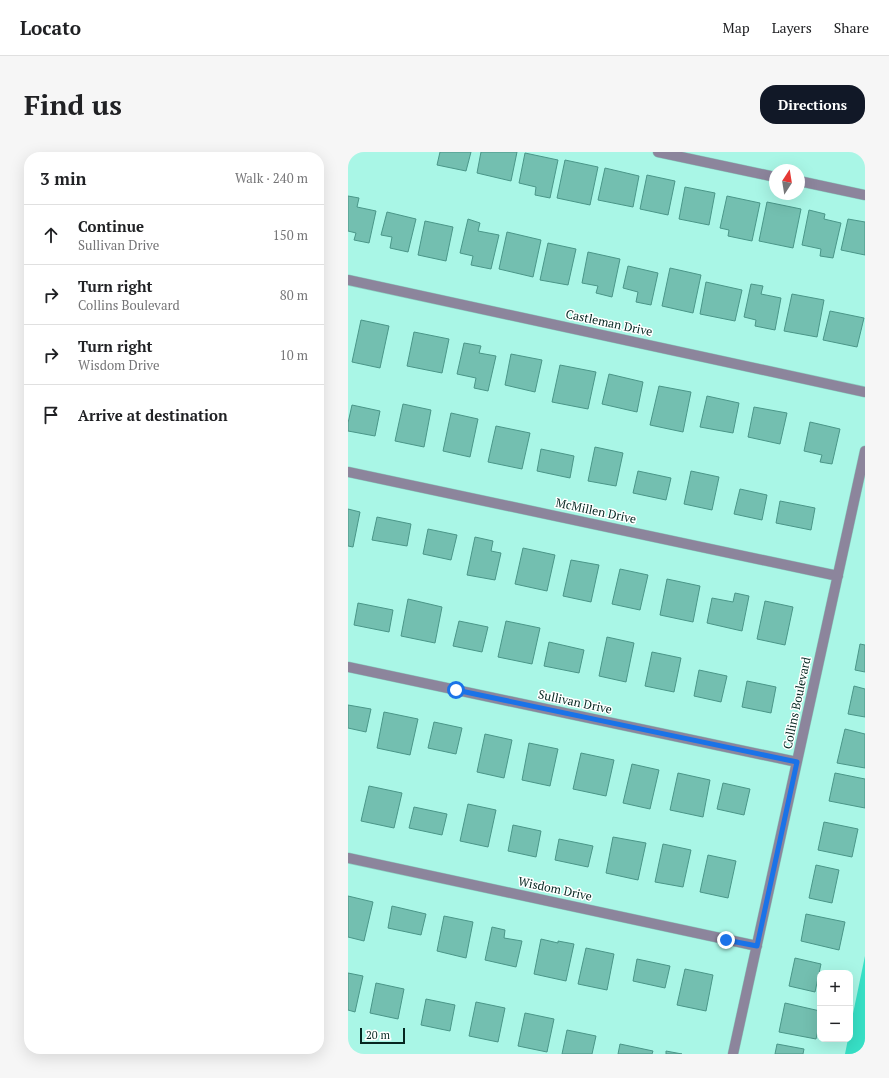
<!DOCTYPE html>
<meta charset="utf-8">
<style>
:root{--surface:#fff;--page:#f6f6f6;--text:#202124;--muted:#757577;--line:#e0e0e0;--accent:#111827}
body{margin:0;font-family:"PT Serif",serif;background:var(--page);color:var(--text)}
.controls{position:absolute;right:12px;bottom:12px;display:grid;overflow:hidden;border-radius:8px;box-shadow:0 4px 16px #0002}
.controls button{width:36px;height:36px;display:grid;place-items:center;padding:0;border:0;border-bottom:1px solid var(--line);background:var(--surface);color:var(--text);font:20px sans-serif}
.compass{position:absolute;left:421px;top:12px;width:36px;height:36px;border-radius:50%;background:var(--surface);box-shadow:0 4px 16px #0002;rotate:12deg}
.scale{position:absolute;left:12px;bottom:10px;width:45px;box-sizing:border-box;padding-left:4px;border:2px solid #052620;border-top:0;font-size:11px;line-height:14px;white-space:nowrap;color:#052620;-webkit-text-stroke:3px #fff;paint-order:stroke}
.stop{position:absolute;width:12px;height:12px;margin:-9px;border:3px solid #1a73e8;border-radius:50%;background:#fff}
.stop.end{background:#1a73e8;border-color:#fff;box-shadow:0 1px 4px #0008}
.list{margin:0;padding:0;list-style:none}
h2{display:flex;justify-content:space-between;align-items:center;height:52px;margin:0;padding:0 16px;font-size:17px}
h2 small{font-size:13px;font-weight:400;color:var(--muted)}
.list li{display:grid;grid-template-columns:26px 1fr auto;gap:12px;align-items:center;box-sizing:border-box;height:60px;padding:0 16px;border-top:1px solid var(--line)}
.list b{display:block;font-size:15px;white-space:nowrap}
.list p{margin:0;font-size:13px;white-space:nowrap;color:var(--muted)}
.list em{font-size:13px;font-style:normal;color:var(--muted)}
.icon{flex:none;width:22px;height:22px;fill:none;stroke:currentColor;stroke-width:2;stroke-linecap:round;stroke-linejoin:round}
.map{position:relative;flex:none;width:517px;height:902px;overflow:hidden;border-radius:16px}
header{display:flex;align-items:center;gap:24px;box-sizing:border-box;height:56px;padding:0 20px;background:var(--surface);border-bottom:1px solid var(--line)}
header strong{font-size:19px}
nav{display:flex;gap:22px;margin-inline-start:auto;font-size:14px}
.intro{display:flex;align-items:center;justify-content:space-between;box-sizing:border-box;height:96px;padding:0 24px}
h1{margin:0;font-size:28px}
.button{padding:10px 18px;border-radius:16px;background:var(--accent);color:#fff;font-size:14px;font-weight:700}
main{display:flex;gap:24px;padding:0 24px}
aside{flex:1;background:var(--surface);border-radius:16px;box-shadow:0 4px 16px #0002}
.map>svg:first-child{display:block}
</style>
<header>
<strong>Locato</strong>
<nav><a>Map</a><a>Layers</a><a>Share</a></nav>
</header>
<div class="intro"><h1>Find us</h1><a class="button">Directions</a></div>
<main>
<aside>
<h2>3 min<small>Walk · 240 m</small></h2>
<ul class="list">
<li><svg class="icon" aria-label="ahead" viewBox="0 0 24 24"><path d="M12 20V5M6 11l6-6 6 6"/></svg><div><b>Continue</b><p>Sullivan Drive</p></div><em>150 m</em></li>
<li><svg class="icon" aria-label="right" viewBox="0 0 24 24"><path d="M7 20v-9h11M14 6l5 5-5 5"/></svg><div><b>Turn right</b><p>Collins Boulevard</p></div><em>80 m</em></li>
<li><svg class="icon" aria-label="right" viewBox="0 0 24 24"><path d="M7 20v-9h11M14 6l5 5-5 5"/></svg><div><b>Turn right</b><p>Wisdom Drive</p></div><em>10 m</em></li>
<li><svg class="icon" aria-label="arrive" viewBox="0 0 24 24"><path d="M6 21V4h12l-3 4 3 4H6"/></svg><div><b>Arrive at destination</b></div></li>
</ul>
</aside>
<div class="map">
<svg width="517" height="902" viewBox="0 0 517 902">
<rect width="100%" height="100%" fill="#a9f6e6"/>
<path fill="#37e0c6" d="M517,804V902H497L500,887H502V876Z"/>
<path fill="#73bfb0" stroke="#4a9688" d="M92,0H123L118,19L89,13Z
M133,0H169L163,29L129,21Z
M177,1L210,8L202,46L187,43L188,35L171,31Z
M217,8L250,15L242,53L209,46Z
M257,16L291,24L285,55L250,48Z
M299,23L327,29L320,63L292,57Z
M337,35L367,41L361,73L331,67Z
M0,44L11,46L9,55L28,59L21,91L6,88L8,81L0,79Z
M379,44L412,51L404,89L380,84L381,78L372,76Z
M419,50L453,57L445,96L411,89Z
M461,58L477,62L476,67L493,71L485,106L472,104L473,97L454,93Z
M39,60L68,67L60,100L42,96L44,85L33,83Z
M120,67L132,71L130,79L151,83L143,117L123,113L125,104L112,101Z
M500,67L517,70V103L493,98Z
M77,69L105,75L98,109L70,103Z
M159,80L193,88L185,125L151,117Z
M200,91L228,97L220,133L192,128Z
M240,100L272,107L264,145L248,141L250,134L234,131Z
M280,114L310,121L303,153L288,150L290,140L275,136Z
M322,116L353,123L345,161L314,154Z
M358,130L394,138L387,169L352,162Z
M403,132L415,134L413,142L433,146L427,178L407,174L408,168L396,165Z
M444,142L476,148L469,185L436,179Z
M482,159L516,166L509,195L475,188Z
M13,168L41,174L32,216L4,210Z
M66,180L101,187L94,221L59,214Z
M116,191L133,194L131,201L148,204L140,239L126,236L128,226L109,222Z
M163,202L194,208L187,240L157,233Z
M212,213L248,220L240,257L204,250Z
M261,222L295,230L289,260L254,252Z
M311,234L343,240L335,280L302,273Z
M359,244L391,251L385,281L352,275Z
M55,252L83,258L76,295L47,289Z
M4,253L32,259L27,284L0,279V271Z
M406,255L439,261L432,292L400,285Z
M103,261L130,267L122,305L95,299Z
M462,270L492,277L484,312L472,310L474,303L456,299Z
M148,274L182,281L174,317L140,310Z
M247,295L275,301L268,334L240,329Z
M193,297L226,304L222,326L189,319Z
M290,319L323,326L318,348L285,341Z
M343,319L371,325L364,358L336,352Z
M392,337L419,343L414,368L386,362Z
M432,349L467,356L463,378L428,371Z
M0,357L12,360L5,395L0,394Z
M29,365L63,372L59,394L24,388Z
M80,377L109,383L103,408L75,402Z
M127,385L145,389L143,399L153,401L147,428L119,423Z
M175,396L207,403L199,439L167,432Z
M223,408L251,413L243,450L215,444Z
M272,417L300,423L292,458L264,452Z
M319,427L352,434L345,470L312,463Z
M387,441L401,444L394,479L359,471L364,446L385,450Z
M60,447L94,455L87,491L53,484Z
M417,449L445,455L437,493L409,487Z
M10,451L45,458L41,480L6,473Z
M111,469L140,475L134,500L105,494Z
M158,469L192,476L184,512L150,505Z
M259,485L286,491L278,530L251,524Z
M201,490L236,498L231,521L196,514Z
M512,492L517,493V520L507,518Z
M304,500L333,506L326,540L297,534Z
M351,518L379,524L373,550L346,544Z
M399,529L428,535L423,561L394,555Z
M506,534L517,537V565L500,562Z
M0,553L23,557L18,580L0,576Z
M36,560L70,567L62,603L29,596Z
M86,570L114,576L108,602L80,596Z
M497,577L517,582V616L489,611Z
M137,582L164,588L156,626L129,620Z
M181,591L210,597L202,634L174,628Z
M233,601L266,608L258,644L225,637Z
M284,612L311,618L302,657L275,651Z
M330,621L362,628L355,665L322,658Z
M487,621L517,627V656L481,649Z
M375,631L402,637L396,663L369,657Z
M21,634L54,641L46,676L13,669Z
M120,652L148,658L140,695L112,689Z
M66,655L99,662L94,683L61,676Z
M476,670L510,677L504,705L470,698Z
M165,673L193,679L188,705L160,699Z
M265,685L298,691L290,728L258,721Z
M211,687L245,694L240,715L207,708Z
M315,692L343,698L335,735L307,730Z
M360,703L388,709L380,746L352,740Z
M468,713L491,718L484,751L461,746Z
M0,744L25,750L16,789L0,785Z
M44,754L78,762L73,783L40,776Z
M458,762L497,770L491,798L453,789Z
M96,764L125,770L118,806L89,799Z
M144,775L157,778L156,786L174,789L168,815L137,808Z
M193,787L210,791V789L226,792L218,829L186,822Z
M238,796L266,802L259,838L230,832Z
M447,806L473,812L467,840L441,834Z
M289,807L322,814L317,836L285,829Z
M337,817L365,823L358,859L329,853Z
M0,821L15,824L7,860L0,858Z
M28,831L56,837L50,867L22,861Z
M78,847L107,853L102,879L73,873Z
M128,850L157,856L150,890L121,884Z
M437,851L472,859V869L468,887L431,880Z
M177,861L206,867L199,900L170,894Z
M219,878L248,884L244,902H214Z
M272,892L305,899L304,902H270Z
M429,892L456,897L455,902H427Z
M318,899L334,902H318Z"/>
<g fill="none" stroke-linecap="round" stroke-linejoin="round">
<defs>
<path id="minor" d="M310,0L427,25
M451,29L517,43
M0,128L517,240
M0,320L490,424
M0,515L449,610
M0,706L409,794
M385,902L517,299"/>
</defs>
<use href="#minor" stroke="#8bd1c2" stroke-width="11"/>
<use href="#minor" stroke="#8c859c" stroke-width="10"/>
</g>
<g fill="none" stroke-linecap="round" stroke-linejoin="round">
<path stroke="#1a73e8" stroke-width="5" d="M108,538L449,610L409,794L378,788"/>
</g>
<g text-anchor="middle" stroke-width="3" stroke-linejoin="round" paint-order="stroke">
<g font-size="12" fill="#052620" stroke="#fff">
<text transform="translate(261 171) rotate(12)" y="4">Castleman Drive</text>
<text transform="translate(248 359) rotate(12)" y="4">McMillen Drive</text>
<text transform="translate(227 550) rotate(12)" y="4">Sullivan Drive</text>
<text transform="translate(449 551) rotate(-78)" y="4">Collins Boulevard</text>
<text transform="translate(207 737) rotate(12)" y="4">Wisdom Drive</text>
</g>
</g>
</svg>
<div class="controls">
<button>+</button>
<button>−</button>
</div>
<svg class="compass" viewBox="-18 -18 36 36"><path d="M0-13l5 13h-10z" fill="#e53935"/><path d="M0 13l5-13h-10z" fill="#757577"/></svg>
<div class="scale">20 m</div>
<div class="stop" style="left:108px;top:538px"></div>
<div class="stop end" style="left:378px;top:788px"></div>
</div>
</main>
